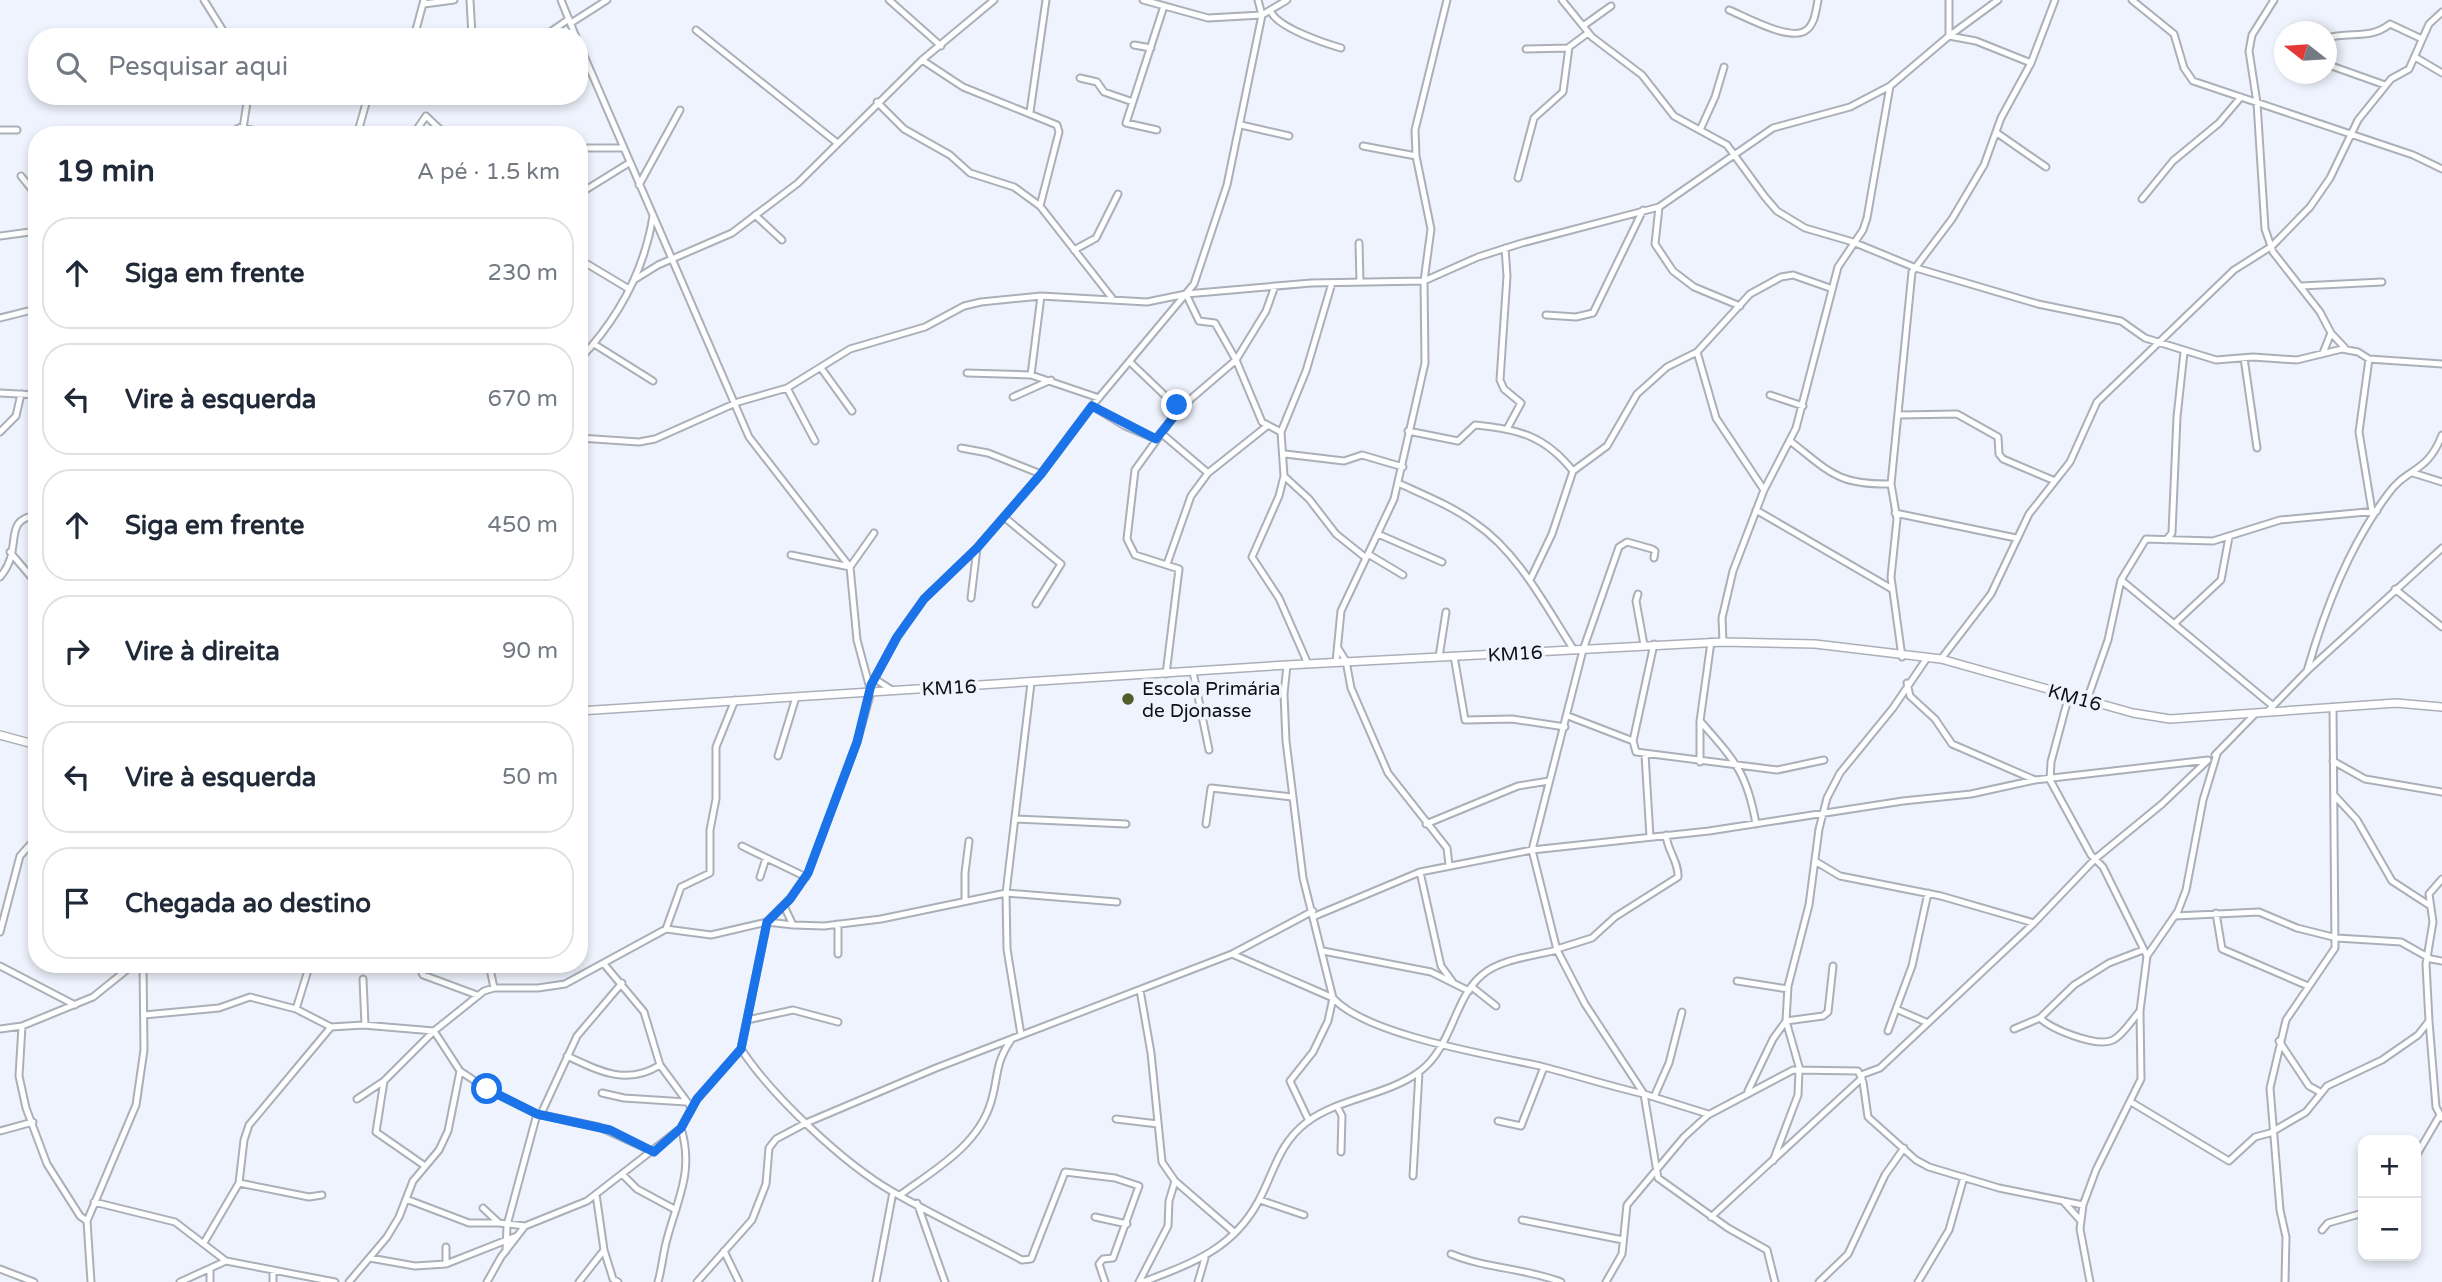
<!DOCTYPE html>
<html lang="pt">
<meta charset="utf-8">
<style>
:root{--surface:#fff;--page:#f6f6f7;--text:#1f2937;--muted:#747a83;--line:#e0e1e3}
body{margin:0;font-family:"Varela Round",sans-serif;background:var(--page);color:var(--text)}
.controls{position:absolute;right:21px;bottom:21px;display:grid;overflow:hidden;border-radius:14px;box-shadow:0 4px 10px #0003}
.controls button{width:63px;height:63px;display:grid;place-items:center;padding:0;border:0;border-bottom:2px solid var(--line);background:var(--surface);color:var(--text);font:35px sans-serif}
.compass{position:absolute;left:2274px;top:21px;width:63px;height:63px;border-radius:50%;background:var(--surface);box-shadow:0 4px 10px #0003;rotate:287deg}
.stop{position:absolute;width:21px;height:21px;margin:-16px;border:5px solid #1a73e8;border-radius:50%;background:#fff}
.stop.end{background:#1a73e8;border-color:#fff;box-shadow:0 2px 7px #0008}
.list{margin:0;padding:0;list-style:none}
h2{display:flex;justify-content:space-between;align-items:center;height:91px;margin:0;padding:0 28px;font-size:30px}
h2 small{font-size:23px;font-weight:400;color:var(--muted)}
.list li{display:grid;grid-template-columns:46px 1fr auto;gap:21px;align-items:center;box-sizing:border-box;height:112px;margin:0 14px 14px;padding:0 14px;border:2px solid var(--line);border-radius:28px}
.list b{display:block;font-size:26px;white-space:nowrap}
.list em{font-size:23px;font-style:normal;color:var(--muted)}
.icon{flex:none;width:38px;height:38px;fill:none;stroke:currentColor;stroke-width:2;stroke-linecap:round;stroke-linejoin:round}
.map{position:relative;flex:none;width:2442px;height:1282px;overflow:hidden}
.search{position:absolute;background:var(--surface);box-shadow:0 4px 10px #0003;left:28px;top:28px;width:560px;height:77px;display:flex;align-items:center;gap:18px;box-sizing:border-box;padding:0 24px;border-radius:28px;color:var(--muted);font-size:26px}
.panel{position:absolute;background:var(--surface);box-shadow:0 4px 10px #0003;left:28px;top:126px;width:560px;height:847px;border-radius:28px}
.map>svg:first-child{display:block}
</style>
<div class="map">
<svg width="2442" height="1282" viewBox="0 0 2442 1282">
<rect width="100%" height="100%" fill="#eff3fd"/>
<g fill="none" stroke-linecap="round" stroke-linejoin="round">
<defs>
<path id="minor" d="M204,0L227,37
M470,0L472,36
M561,0L576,37
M889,0L941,46
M1143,0L1208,18L1262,15L1258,0
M1562,0L1592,37L1642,75L1674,116L1727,145L1765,197L1777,211L1805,228L1853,242L1916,268L2038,304L2121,321L2145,338L2216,360L2253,357L2297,360L2342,349L2358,352L2369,359L2442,364
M1949,0V36
M2132,0L2174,34L2184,68L2193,81L2413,155L2442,169
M2274,0L2252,35L2249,51L2257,103L2265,229L2273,252L2320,312L2331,333L2345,348
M424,4L454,0
M1729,10C1746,17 1789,41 1805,31C1815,25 1816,10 1818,0
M1271,12C1279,28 1324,43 1341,48
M571,23L607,0
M1583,26L1611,6
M696,30L836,142
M1949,36L1976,41L2031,63
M414,37L424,0
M543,37L569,19
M2326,38C2351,31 2370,40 2390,24L2422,39
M1134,45L1151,48
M1526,49L1569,48
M2415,57L2442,73
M922,60L963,87L1057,125L1059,132L1040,206
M2326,64L2385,85
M1080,78L1097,82L1104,92L1133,102
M383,96H394
M877,102L904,129L950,155L970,173L1014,187L1040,206L1112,298
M1030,112L1046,0
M1241,125L1289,136
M242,128L278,135
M0,130H17
M1157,130L1126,123L1164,6
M1700,130L1715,97L1724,67
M1997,133L2046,167
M225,135L243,126
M242,135L248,96
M357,135L368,96
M413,135L426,116L446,135
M1363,146L1416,156
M579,148H622
M21,176L37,196
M1518,178L1534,118L1563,92L1569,47L1588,33
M639,185L680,110
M579,194L629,163
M2142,199L2173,161L2219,123L2241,97
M1659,207L1655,244L1673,271L1694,287L1740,306
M755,215L782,240
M0,236L37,231
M1359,243L1360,282
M1505,248L1507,276L1500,380L1504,389L1521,403L1507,429
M1074,250L1096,238L1118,194
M579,259L629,289
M634,280L658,265L732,233L798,183L922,60L994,0
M2301,286L2382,282
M1186,294L1199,321L1215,323L1236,360L1262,422L1281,432
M36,309L37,338
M1546,315L1576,317L1593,313L1643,210
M0,318L36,309L37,302
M594,344L653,381
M1697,352L1716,418L1764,490
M2323,353L2331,333
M2244,358L2257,448
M2369,359L2359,432L2372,511
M579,360C618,319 644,272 653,216
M1130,362L1179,409L1135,470L1127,539L1135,555L1179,569L1166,674
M821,368L852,411
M967,373L1031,375L1099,398
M1031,375L1041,296
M787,388L815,441
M0,393L37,395
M1770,395L1803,406
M1013,397L1051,380
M1092,406L1125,426L1156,439
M1179,409L1236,360L1266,311L1275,286
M1899,415L1957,414L1998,437L1999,454L2003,459L2055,481
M1408,431L1458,441L1475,425C1519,429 1545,436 1573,471
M0,432L16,416L21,394
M1161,433L1208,473L1191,496L1167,564
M579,438L639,442L655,439L738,402L787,388L850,349L925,327L964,306L981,302L1041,296L1147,302L1186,294L1311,283L1424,281L1478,257L1522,243L1659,207L1773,128L1850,107L1890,86
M1790,441C1830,472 1837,485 1891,484
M961,448L988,453L1041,474
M1285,454L1344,461L1362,455L1403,467
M1208,473L1267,426
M2413,473L2442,482
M1284,476L1309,499L1336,534L1366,558
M1398,483C1424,495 1452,506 1475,523C1519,553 1546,607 1574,650
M1756,510L1892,589
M1895,513L2016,538
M1004,517L1061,564L1036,604
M1378,534L1442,562
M2166,540L2172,533L2177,417L2184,352
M10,552L37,584
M1368,554L1403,575
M791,555L850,567L874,533
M1654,558L1655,551L1652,549L1627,542L1619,547L1583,650L1532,850L1557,950L1585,1004L1644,1094L1708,1114
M0,577C25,548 0,520 37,515
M1530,580L1552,534L1573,471L1607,446L1637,394L1667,367L1697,352L1750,294L1781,277L1793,275L1830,288
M2121,580L2273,706
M2395,589L2442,627
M1638,594L1636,601L1644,645
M971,598L977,548
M2174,624L2221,580L2229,537
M1723,642L1722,618L1733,571L1764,490L1796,428L1838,267L1863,230L1867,218L1890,86L1949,36L1998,0
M1654,644L1633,741L1636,752L1777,770L1824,760
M1338,648L1346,661L1351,688L1388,773L1447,848L1449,865
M1454,656L1465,720L1512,719L1565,727
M1439,657L1446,612
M1902,657L1891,577L1897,519L1891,484L1912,272L1952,219L1984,165L2001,118L2031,63L2055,0
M1941,659L1991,594L2029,514L2070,462L2097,402L2234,270L2272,246L2310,207L2330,178L2358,120L2391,79L2409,69L2429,24L2442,12
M1336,662L1341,611L1394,499L1425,363L1424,281L1431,229L1416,156L1415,130L1447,0
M1308,664L1279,598L1252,557L1279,496L1284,476L1281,432L1306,371L1332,283
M1287,665L1284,694L1286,741L1303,878L1333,998L1328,1021L1313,1052L1290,1081L1309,1121
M2307,671C2325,609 2349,546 2388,494C2407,467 2427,474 2442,435
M1193,672L1209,750
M875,679L892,690
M1907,683L1910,696L1935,719L1952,744L2035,780
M871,685L897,637L924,599L977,548L1041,474L1092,406L1194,284L1227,185L1262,15L1287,0
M2069,695L2051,762L2050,780L2091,855L2103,867L2147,956
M2087,700L2108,640L2121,580L2146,539L2213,541L2280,520L2377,511
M2268,711L2307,671L2442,548
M1568,716L1633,741
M1701,722C1734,760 1747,772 1756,824
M1645,754L1650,837
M2215,755L2254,715
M778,756L796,697
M2333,761L2365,779L2442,792
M1700,762V721L1711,642
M2335,796L2357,820L2392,881L2429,905
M37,814V834
M1016,819L1126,824
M1206,824L1211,788L1292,797
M1426,824L1518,786L1549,781
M742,846L806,877
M1815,861L1840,876L1941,896L2034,923
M760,877L766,858
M2442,879L2429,894L2433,922L2426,964L2429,1021L2436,1107L2442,1118
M965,900V873L969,841
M784,906L793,925L824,926L881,919L1006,893L1117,902
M2216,913L2222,949L2308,986
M1315,916L1420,872
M2175,916L2259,912L2297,928L2337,938L2401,942L2431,959L2442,961
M838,924V954
M666,929L681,887L710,873V830L716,799V747L735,700
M0,932L20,856L37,837
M1557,949L1592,938L1615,917L1678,877C1679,862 1667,850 1666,835
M1323,951L1431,972L1469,991
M1232,954L1333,998C1366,1035 1490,1055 1540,1066C1575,1075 1609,1086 1644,1094
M418,964L423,975L477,995
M489,964L494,988
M604,964L644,1012L660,1065L691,1107
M0,966L75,1005
M363,979L365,1025
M1452,981L1441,966L1420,872L1532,850L1709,831L1903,801L1971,794L2035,780L2208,760
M1737,981L1788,989
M1472,987L1496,1006
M296,1009L310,964
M144,1015L219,1008L250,997L296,1009L331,1027L363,1025L434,1031
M2040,1018C2051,1029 2097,1048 2113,1040C2123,1035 2132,1020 2140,1011
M747,1020L793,1010L838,1022
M1928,1023L1896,1009L1912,966L1928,893
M22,1026L19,1076L26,1108L47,1164L80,1216L87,1221
M0,1029L22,1026L93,997L134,964
M2014,1029L2040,1018L2074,985L2109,963L2143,950
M434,1031L460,1071L487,1089L537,1114L599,1127L654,1152
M1888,1031L1896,1009
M1021,1035L1007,949L1006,893L1031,683
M2279,1041L2309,1086L2320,1092
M741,1049C772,1096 844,1164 893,1192C935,1216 979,1237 1022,1260L1031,1259L1065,1172L1115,1178L1139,1186L1113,1258L1103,1259L1099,1264L1105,1282
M567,1056C599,1071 627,1086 660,1065
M1800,1070L1786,1021L1823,1016L1828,1012L1833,966
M1861,1075L1880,1068L2034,923L2095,859L2162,804L2207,761
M1748,1091L1773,1039L1786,1021L1788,986L1809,905L1819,829L1827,798L1840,773L1893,708L1927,658
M602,1093L624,1098L686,1102
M1644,1094L1658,1178L1728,1228L1767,1250L1775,1282
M1654,1097L1669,1063L1682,1012
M357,1099L384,1081
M2131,1102L2229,1161L2255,1137L2270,1133L2306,1112L2327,1086L2382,1060L2418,1035L2429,1021
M1338,1108L1342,1116L1341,1152
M541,1114L577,1036L622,983
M1116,1119L1158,1124
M1498,1121L1521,1126L1544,1067
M0,1131L33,1122
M2416,1156L2440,1115
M1773,1161L1798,1095L1799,1070
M425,1166L376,1132L384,1081L434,1031L484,991L494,988H538L565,984L666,929L711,935L767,922L790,899L808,873L857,742L871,692L857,640L850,567L749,437L579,44
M623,1175L637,1189L676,1210
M1413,1176L1419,1072
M1175,1181L1235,1233
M239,1183L309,1197L322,1195
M596,1194L604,1250L613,1279L618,1282
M900,1195C934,1170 978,1146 991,1102C999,1076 994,1065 1011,1040
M406,1199L469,1223H499
M1260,1200L1304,1215
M2063,1201L2081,1221
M94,1202L175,1222L226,1261L335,1282
M917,1203L945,1282
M483,1208L499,1223L525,1226
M1095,1217L1127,1224
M1711,1217L1862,1078
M1522,1220L1623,1240
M2322,1230L2328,1223L2363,1213
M205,1241L239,1183L244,1140L249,1125L331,1027
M506,1251L507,1225L537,1114
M724,1251L739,1282
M1451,1254C1487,1269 1525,1268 1561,1282
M370,1258L415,1266L446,1264L517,1236
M446,1264V1247
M0,1269L34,1282
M210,1271V1282
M91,1282L87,1221L136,1105L144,1050L143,964
M180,1282L226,1261
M273,1282V1270
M349,1282L387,1237L399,1217L413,1181L439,1150L448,1131L460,1071
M487,1282L501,1257L525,1226L587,1201L681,1128L697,1099L741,1049L767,922L793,925
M579,1282L604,1250
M658,1282C662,1268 663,1253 667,1239C678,1198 694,1171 681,1128
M697,1282L752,1220L766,1184L769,1148L776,1139L806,1123L936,1068L1232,954L1313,911
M876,1282L893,1192
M1139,1282L1168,1226L1169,1201L1175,1181L1162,1162L1151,1053L1140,990
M1143,1282C1190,1264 1232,1250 1258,1202C1274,1173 1278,1144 1307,1122C1339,1098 1386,1096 1419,1072C1453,1047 1453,999 1482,975C1500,959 1534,956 1557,950
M1198,1282L1205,1258
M1606,1282L1622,1254L1627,1205L1684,1137L1708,1115L1793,1070L1858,1071L1863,1082L1868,1117L1916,1160L1929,1167L1999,1188L2083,1205
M1819,1282L1848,1254L1885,1175L1904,1148
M1918,1282L1949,1230L1964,1177
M2090,1282L2080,1229L2083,1205L2096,1170L2141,1079L2140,1011L2147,956L2178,911L2186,890L2203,800L2217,754
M2285,1282L2286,1237L2280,1210L2270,1088L2286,1020L2335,948L2333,707"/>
<path id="tertiary" d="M579,711L1287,665L1723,642L1815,644L1941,659L2133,713L2170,719L2396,703L2442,707
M0,735L37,745"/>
</defs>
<use href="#minor" stroke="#abafb8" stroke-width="9"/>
<use href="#tertiary" stroke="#abafb8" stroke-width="10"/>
<use href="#minor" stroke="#fff" stroke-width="5"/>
<use href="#tertiary" stroke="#fff" stroke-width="7"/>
</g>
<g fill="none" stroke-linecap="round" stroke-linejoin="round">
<path stroke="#1a73e8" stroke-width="9" d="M487,1089L537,1114L610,1130L654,1152L681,1128L697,1099L741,1049L767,922L790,899L808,873L857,742L871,685L897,637L924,599L977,548L1041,474L1092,406L1156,439L1180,409L1177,405"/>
</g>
<circle fill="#535c2b" stroke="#eff3fd" stroke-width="2.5" cx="1128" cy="699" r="7"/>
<g text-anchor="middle" stroke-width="7" stroke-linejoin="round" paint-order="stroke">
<g font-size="19" fill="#0f1114" stroke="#eff3fd">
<text transform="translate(1515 653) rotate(-3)" y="7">KM16</text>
<text transform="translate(949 687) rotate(-3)" y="7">KM16</text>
<text transform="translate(2075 697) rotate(16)" y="7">KM16</text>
</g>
<g font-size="19" fill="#0f1114" stroke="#eff3fd" text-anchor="start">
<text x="1142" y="695">Escola Primária<tspan x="1142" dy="22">de Djonasse</tspan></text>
</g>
</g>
</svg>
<div class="controls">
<button>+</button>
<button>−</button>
</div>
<svg class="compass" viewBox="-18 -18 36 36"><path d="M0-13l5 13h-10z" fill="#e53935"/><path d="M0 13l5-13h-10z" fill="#747a83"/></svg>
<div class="stop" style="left:487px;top:1089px"></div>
<div class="stop end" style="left:1177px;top:405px"></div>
<div class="search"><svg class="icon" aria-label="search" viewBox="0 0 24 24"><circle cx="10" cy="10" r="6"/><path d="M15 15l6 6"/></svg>Pesquisar aqui</div>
<section class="panel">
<h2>19 min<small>A pé · 1.5 km</small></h2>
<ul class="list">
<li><svg class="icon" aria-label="ahead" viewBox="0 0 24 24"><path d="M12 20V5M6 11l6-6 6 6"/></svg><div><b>Siga em frente</b></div><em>230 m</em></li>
<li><svg class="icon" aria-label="left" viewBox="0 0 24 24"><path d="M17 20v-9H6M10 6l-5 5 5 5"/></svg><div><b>Vire à esquerda</b></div><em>670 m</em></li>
<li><svg class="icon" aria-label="ahead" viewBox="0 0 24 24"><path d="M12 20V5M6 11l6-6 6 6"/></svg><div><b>Siga em frente</b></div><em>450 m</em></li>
<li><svg class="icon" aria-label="right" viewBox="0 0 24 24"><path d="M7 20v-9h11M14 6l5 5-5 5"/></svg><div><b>Vire à direita</b></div><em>90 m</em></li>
<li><svg class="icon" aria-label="left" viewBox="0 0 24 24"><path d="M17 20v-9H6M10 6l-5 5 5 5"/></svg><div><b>Vire à esquerda</b></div><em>50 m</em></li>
<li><svg class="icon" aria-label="arrive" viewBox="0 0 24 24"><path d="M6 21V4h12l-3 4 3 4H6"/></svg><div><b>Chegada ao destino</b></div></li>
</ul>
</section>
</div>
